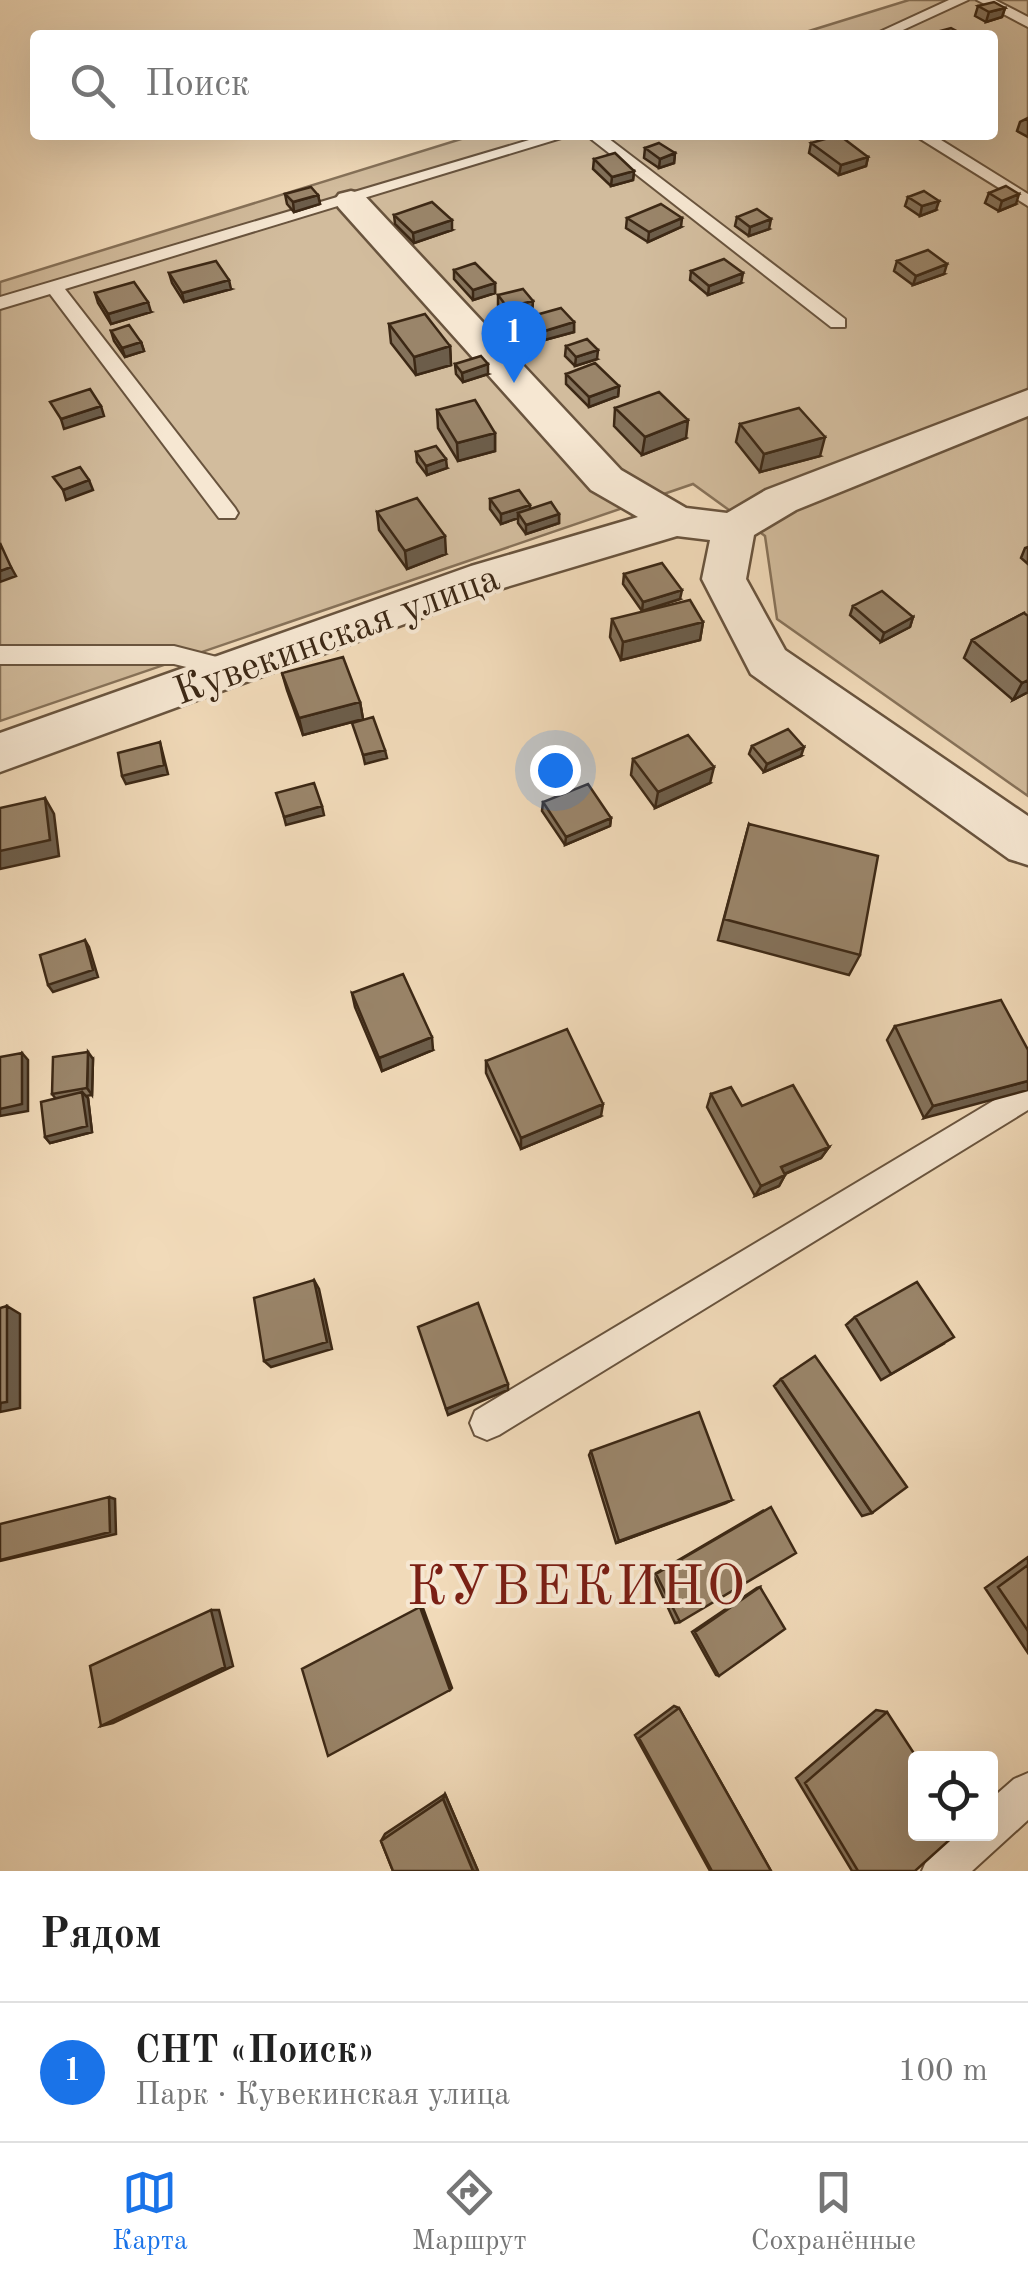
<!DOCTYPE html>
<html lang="ru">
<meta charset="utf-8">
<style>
:root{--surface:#fff;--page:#f2f2f2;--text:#222;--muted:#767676;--line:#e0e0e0;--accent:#1a73e8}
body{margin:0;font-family:"Old Standard TT",serif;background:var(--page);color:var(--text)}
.controls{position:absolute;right:30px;bottom:30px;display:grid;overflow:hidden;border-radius:10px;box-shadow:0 10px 40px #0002}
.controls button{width:90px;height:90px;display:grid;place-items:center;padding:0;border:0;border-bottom:2px solid var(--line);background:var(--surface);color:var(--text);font:50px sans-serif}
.you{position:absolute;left:555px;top:770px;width:35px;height:35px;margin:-25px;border:8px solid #fff;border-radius:50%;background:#1a73e8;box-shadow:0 0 0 15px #1a73e833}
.badge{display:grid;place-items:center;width:65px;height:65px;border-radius:50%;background:var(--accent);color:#fff;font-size:32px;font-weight:700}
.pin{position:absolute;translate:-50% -82px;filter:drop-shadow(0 2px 5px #0008)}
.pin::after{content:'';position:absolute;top:52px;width:35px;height:30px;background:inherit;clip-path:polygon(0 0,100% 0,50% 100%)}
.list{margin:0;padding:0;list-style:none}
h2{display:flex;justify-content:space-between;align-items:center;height:130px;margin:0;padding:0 40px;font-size:42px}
h2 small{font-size:32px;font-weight:400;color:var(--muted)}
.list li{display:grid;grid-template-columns:65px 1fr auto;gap:30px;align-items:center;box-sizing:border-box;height:140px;padding:0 40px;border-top:2px solid var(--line)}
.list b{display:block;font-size:38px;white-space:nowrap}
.list p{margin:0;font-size:32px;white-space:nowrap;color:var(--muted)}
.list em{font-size:32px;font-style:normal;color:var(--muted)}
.icon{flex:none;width:55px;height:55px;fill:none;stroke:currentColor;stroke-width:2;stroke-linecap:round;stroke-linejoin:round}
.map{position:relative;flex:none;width:1028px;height:1871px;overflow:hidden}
.search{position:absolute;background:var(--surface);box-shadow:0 10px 40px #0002;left:30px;right:30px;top:30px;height:110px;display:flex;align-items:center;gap:25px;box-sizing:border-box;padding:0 35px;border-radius:10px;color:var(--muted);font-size:38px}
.sheet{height:270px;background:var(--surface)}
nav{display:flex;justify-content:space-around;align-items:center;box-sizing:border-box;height:140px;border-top:2px solid var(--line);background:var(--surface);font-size:28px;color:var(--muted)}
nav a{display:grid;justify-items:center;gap:5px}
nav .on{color:var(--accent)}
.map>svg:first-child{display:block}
</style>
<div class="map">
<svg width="1028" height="1871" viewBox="0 0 1028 1871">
<rect width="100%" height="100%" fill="#f1dab9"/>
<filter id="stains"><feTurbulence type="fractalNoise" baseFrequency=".002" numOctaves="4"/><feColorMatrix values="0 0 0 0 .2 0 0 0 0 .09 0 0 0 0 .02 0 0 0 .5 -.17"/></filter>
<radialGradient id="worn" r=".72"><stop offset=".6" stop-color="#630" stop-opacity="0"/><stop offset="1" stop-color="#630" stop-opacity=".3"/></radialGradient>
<path fill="#d2bc9d" stroke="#877259" stroke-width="2.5" d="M909,0H1028V796L777,619L765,536L693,484L0,721V282L474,135H993V35H796Z"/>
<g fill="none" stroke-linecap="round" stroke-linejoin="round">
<defs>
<path id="lane" d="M949,0H968L892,35H873Z
M977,0H995L1028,17V27Z
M546,135H571L65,289L235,508L238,513L235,518H219L50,294L0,309V297Z
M586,135H604L845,319V327H831Z
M914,135H933L1028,194V206Z
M0,646H174L240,663L244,669L232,678L174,664H0Z
M1028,1080V1110L499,1435L487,1440L475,1435L470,1423L475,1411Z
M1028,1773V1820L972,1871H922L928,1857L953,1834H990V1800L1014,1779Z"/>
<path id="street" d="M351,191L363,194L621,470L686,508L727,513L766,490L1028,390V416L796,510L754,535L746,579L785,650L1028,816V865L1009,859L751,674L702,579L710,540L677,536L503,588L0,772V733L471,566L638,517L591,490L339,208L334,201L339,194Z"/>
</defs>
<use href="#lane" stroke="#69543e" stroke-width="4"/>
<use href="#street" stroke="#69543e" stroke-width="5"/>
<use href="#lane" fill="#f6e7d2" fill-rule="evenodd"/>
<use href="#street" fill="#f6e7d2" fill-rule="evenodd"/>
</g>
<path fill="#84725b" stroke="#3c2815" stroke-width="2.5" d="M978,6L1005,8L1002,17L986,22L975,16Z
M1028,118V137L1017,131L1020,122Z
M811,143L868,157L866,166L839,175L809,153Z
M645,148L675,153L674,163L659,168L644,158Z
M594,159L634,171L633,180L611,186L593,169Z
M989,193L1016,204L999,211L985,203Z
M285,194L318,195L320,204L294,212L287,204Z
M908,197L936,210L920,216L905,206Z
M394,215L452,230L414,243L395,224Z
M737,217L769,229L749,236L735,226Z
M627,218L681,227L648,242L626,228Z
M897,261L944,274L913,285L894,271Z
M454,270L495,283V293L473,300L454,279Z
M691,271L741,283L708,295L690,280Z
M169,273L231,289L184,302L172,283Z
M95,293L151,312L111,324L98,303Z
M498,295L533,301L532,311L507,317L498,305Z
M525,318L574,322V332L537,342L525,328Z
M389,324L450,346L451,365L416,375L391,343Z
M111,331L141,342L144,351L125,357L114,341Z
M566,346L597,359L575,366L565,356Z
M455,364L488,374L463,382L456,374Z
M566,374L619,386L618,396L589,407L566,384Z
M615,408L686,438L642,455L614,426Z
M437,410L495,433V451L458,461L438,428Z
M740,424L820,456L760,472L736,442Z
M416,452L447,468L427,475L417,462Z
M490,499L530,509L559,514V523L526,534L518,523V518L501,524L490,509Z
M377,512L446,554L407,569L379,530Z
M1028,547V564L1021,558L1025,548Z
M624,574L680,599L642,611L623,584Z
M853,606L913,617L910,627L881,642L850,615Z
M1024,613L1028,692L1013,700L964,658L972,640Z
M612,619L703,622L700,640L621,660L610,637Z
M282,673L360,702L363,719L303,735L287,690Z
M752,746L801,756L764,772L749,754Z
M633,759L710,783L655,808L631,775Z
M543,802L611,818L610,826L565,845L542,811Z
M749,824L860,955L849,975L718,940Z
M352,993L433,1050L382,1071L355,1007Z
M895,1026L1028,1050L924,1118L887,1040Z
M93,1059L92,1095L86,1096L88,1098L92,1132L50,1143L45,1137L56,1099L52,1094Z
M486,1061L601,1116L521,1149L486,1073Z
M711,1094L742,1106L829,1147L821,1158L785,1174V1175L779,1186L755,1196L707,1107Z
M855,1317L943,1344L881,1380L846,1325Z
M781,1379L872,1513L862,1516L774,1386Z
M591,1451L732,1500L616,1543L589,1455Z
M764,1510L680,1622L675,1623L653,1575Z
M1028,1557V1653L985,1588Z
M760,1587L719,1676L716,1675L692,1632L757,1588Z
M674,1706L679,1708L771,1871H710L635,1735Z
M876,1710L887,1712L915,1871H852L796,1778Z
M445,1794L478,1871H393L381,1841L385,1834Z"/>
<path fill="#6c5d4a" stroke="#3c2815" stroke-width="2.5" d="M1005,8L1002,17L986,22L989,12Z
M675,153L674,163L659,168L660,159Z
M868,157L866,166L839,175L841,165Z
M634,171L633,180L611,186L612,177Z
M1019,194L1016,204L999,211L1002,201Z
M318,195L320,204L294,212L293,202Z
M939,201L936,210L920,216L922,206Z
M682,218L681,227L648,242L649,232Z
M771,219L769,229L749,236L750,227Z
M452,220V230L414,243L413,233Z
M947,264L944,274L913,285L916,276Z
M743,273L741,283L708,295L709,286Z
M229,280L231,289L184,302L182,293Z
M495,283V293L473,300V290Z
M533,301L532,311L507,317V307Z
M148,302L151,312L111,324L108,314Z
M574,322V332L537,342L538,333Z
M141,342L144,351L125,357L122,348Z
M450,346L451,365L416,375L414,357Z
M598,350L597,359L575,366L576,357Z
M488,364V374L463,382L462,373Z
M619,386L618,396L589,407V397Z
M101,406L104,416L64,429L61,419Z
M688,420L686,438L642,455L645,437Z
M495,433V451L458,461L457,443Z
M825,437L820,456L760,472L764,454Z
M446,459L447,468L427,475L426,466Z
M89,480L93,490L66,500L63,490Z
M530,505V514L518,513V518L501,524V514Z
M559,514V523L526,534V525Z
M445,536L446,554L407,569L405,551Z
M11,567L16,576L0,582V571Z
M682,590L680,599L642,611L643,602Z
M913,617L910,627L881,642L884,633Z
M703,622L700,640L621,660L623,642Z
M1028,680V692L1013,700L1022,683Z
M360,702L363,719L303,735L299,718Z
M160,742L168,774L126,784L122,776Z
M804,747L801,756L764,772L767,764Z
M385,750L387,758L365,764L363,755Z
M714,767L710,783L655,808L658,792Z
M45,798L54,814L59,856L0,869V851Z
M322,806L324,815L286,825L284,817Z
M611,818L610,826L565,845L566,837Z
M85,940L89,947L98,977L53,992L48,985Z
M432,1037L433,1050L382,1071L379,1058Z
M88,1052L93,1059L92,1095L87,1088Z
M22,1053L28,1060V1111L0,1116V1109Z
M1028,1081V1090L924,1118L933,1106Z
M82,1092L88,1098L92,1132L50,1143L45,1137Z
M603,1104L601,1116L521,1149V1138Z
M829,1147L821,1158L775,1178L781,1167Z
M785,1175L779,1186L755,1196L761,1186Z
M314,1280L319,1289L332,1349L271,1367L264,1361Z
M7,1306L20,1314V1408L0,1412Z
M508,1384V1390L448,1415L446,1409Z
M109,1497L115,1499L116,1534L0,1561V1560Z
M732,1500L726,1503L616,1543L619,1541Z
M420,1607L423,1608L452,1688L450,1690Z
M211,1610H219L233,1666L113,1723L101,1726Z
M445,1794L478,1871H473L443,1799Z"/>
<path fill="#9a856a" stroke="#3c2815" stroke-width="2.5" d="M994,2L1005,8L989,12L978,6Z
M951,28L964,35L929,34Z
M839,135L868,157L841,165L811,143Z
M659,143L675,153L660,159L645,148Z
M615,153L634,171L612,177L594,159Z
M1006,186L1019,194L1002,201L989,193Z
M311,187L318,195L293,202L285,194Z
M924,191L939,201L922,206L908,197Z
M432,202L452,220L413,233L394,215Z
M661,204L682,218L649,232L627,218Z
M757,209L771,219L750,227L737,217Z
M928,250L947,264L916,276L897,261Z
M724,259L743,273L709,286L691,271Z
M216,261L229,280L182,293L169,273Z
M475,263L495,283L473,290L454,270Z
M134,282L148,302L108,314L95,293Z
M523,289L533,301L507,307L498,295Z
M561,308L574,322L538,333L525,318Z
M425,314L450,346L414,357L389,324Z
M129,325L141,342L122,348L111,331Z
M587,339L598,350L576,357L566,346Z
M481,356L488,364L462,373L455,364Z
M595,363L619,386L589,397L566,374Z
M90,389L101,406L61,419L50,402Z
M659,392L688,420L645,437L615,408Z
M475,400L495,433L457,443L437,410Z
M799,408L825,437L764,454L740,424Z
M436,446L446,459L426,466L416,452Z
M80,467L89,480L63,490L53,477Z
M519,490L530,505L501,514L490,499Z
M417,498L445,536L405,551L377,512Z
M551,502L559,514L526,525L518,513Z
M0,543L11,567L0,571Z
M662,563L682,590L643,602L624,574Z
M882,591L913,617L884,633L853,606Z
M690,600L703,622L623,642L612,619Z
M1024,613L1028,616V680L1022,683L972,640Z
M343,657L360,702L299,718L282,673Z
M373,717L385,750L363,755L352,723Z
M788,729L804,747L767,764L752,746Z
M688,735L714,767L658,792L633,759Z
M160,742L164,765L122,776L118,753Z
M314,783L322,806L284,817L276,793Z
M588,784L611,818L566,837L543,802Z
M45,798L50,840L0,851V808Z
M749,824L878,856L860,955L724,919Z
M85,940L93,970L48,985L40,955Z
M403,974L432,1037L379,1058L352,993Z
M1001,1000L1028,1050V1081L933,1106L895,1026Z
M567,1029L603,1104L521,1138L486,1061Z
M88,1052L87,1088L52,1094L53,1057Z
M22,1053V1104L0,1109V1057Z
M793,1085L829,1147L781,1167L785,1175L761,1186L711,1094L731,1087L742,1106Z
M82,1092L87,1126L45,1137L41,1102Z
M314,1280L327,1342L264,1361L254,1298Z
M917,1282L954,1337L891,1374L855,1317Z
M478,1303L508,1384L446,1409L418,1327Z
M7,1306V1402L0,1403V1308Z
M815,1356L907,1487L872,1513L781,1379Z
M699,1412L732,1500L619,1541L591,1451Z
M109,1497L110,1532L0,1560V1524Z
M771,1507L796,1553L680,1622L656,1574Z
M1028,1565V1631L998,1587Z
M760,1587L785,1629L719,1676L695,1632Z
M420,1607L450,1690L328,1756L302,1669Z
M211,1610L225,1667L101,1726L90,1666Z
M679,1708L771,1871H712L639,1738Z
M887,1712L917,1758H916V1834H956L915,1871H858L805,1783Z
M443,1799L473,1871H393L381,1841Z"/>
<g text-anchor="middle" stroke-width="8" stroke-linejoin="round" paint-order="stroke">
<g font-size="40" fill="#3c2815" stroke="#f6e7d2">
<text transform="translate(336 633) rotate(-20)" y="14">Кувекинская улица</text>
</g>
<g font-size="55" letter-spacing="2.5" fill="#7a1f14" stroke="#f6e7d2">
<text x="577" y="1604">КУВЕКИНО</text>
</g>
</g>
<rect width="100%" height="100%" filter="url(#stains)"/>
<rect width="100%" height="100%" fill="url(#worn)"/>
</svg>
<div class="controls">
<button><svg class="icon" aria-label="locate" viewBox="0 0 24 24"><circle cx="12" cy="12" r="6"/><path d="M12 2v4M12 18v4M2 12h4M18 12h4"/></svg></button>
</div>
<div class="you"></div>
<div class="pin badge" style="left:514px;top:383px">1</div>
<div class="search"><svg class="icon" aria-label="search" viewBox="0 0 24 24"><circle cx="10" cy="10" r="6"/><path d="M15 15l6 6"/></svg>Поиск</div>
</div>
<section class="sheet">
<h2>Рядом<small></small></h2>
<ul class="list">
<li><span class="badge">1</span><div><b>СНТ «Поиск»</b><p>Парк · Кувекинская улица</p></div><em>100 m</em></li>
</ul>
</section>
<nav>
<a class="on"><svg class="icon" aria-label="map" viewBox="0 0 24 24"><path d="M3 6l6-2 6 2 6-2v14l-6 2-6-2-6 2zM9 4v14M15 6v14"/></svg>Карта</a>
<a><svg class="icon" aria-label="directions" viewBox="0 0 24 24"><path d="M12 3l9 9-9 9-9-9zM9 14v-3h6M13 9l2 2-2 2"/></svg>Маршрут</a>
<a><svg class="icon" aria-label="saved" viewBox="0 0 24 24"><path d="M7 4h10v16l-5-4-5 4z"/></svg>Сохранённые</a>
</nav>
